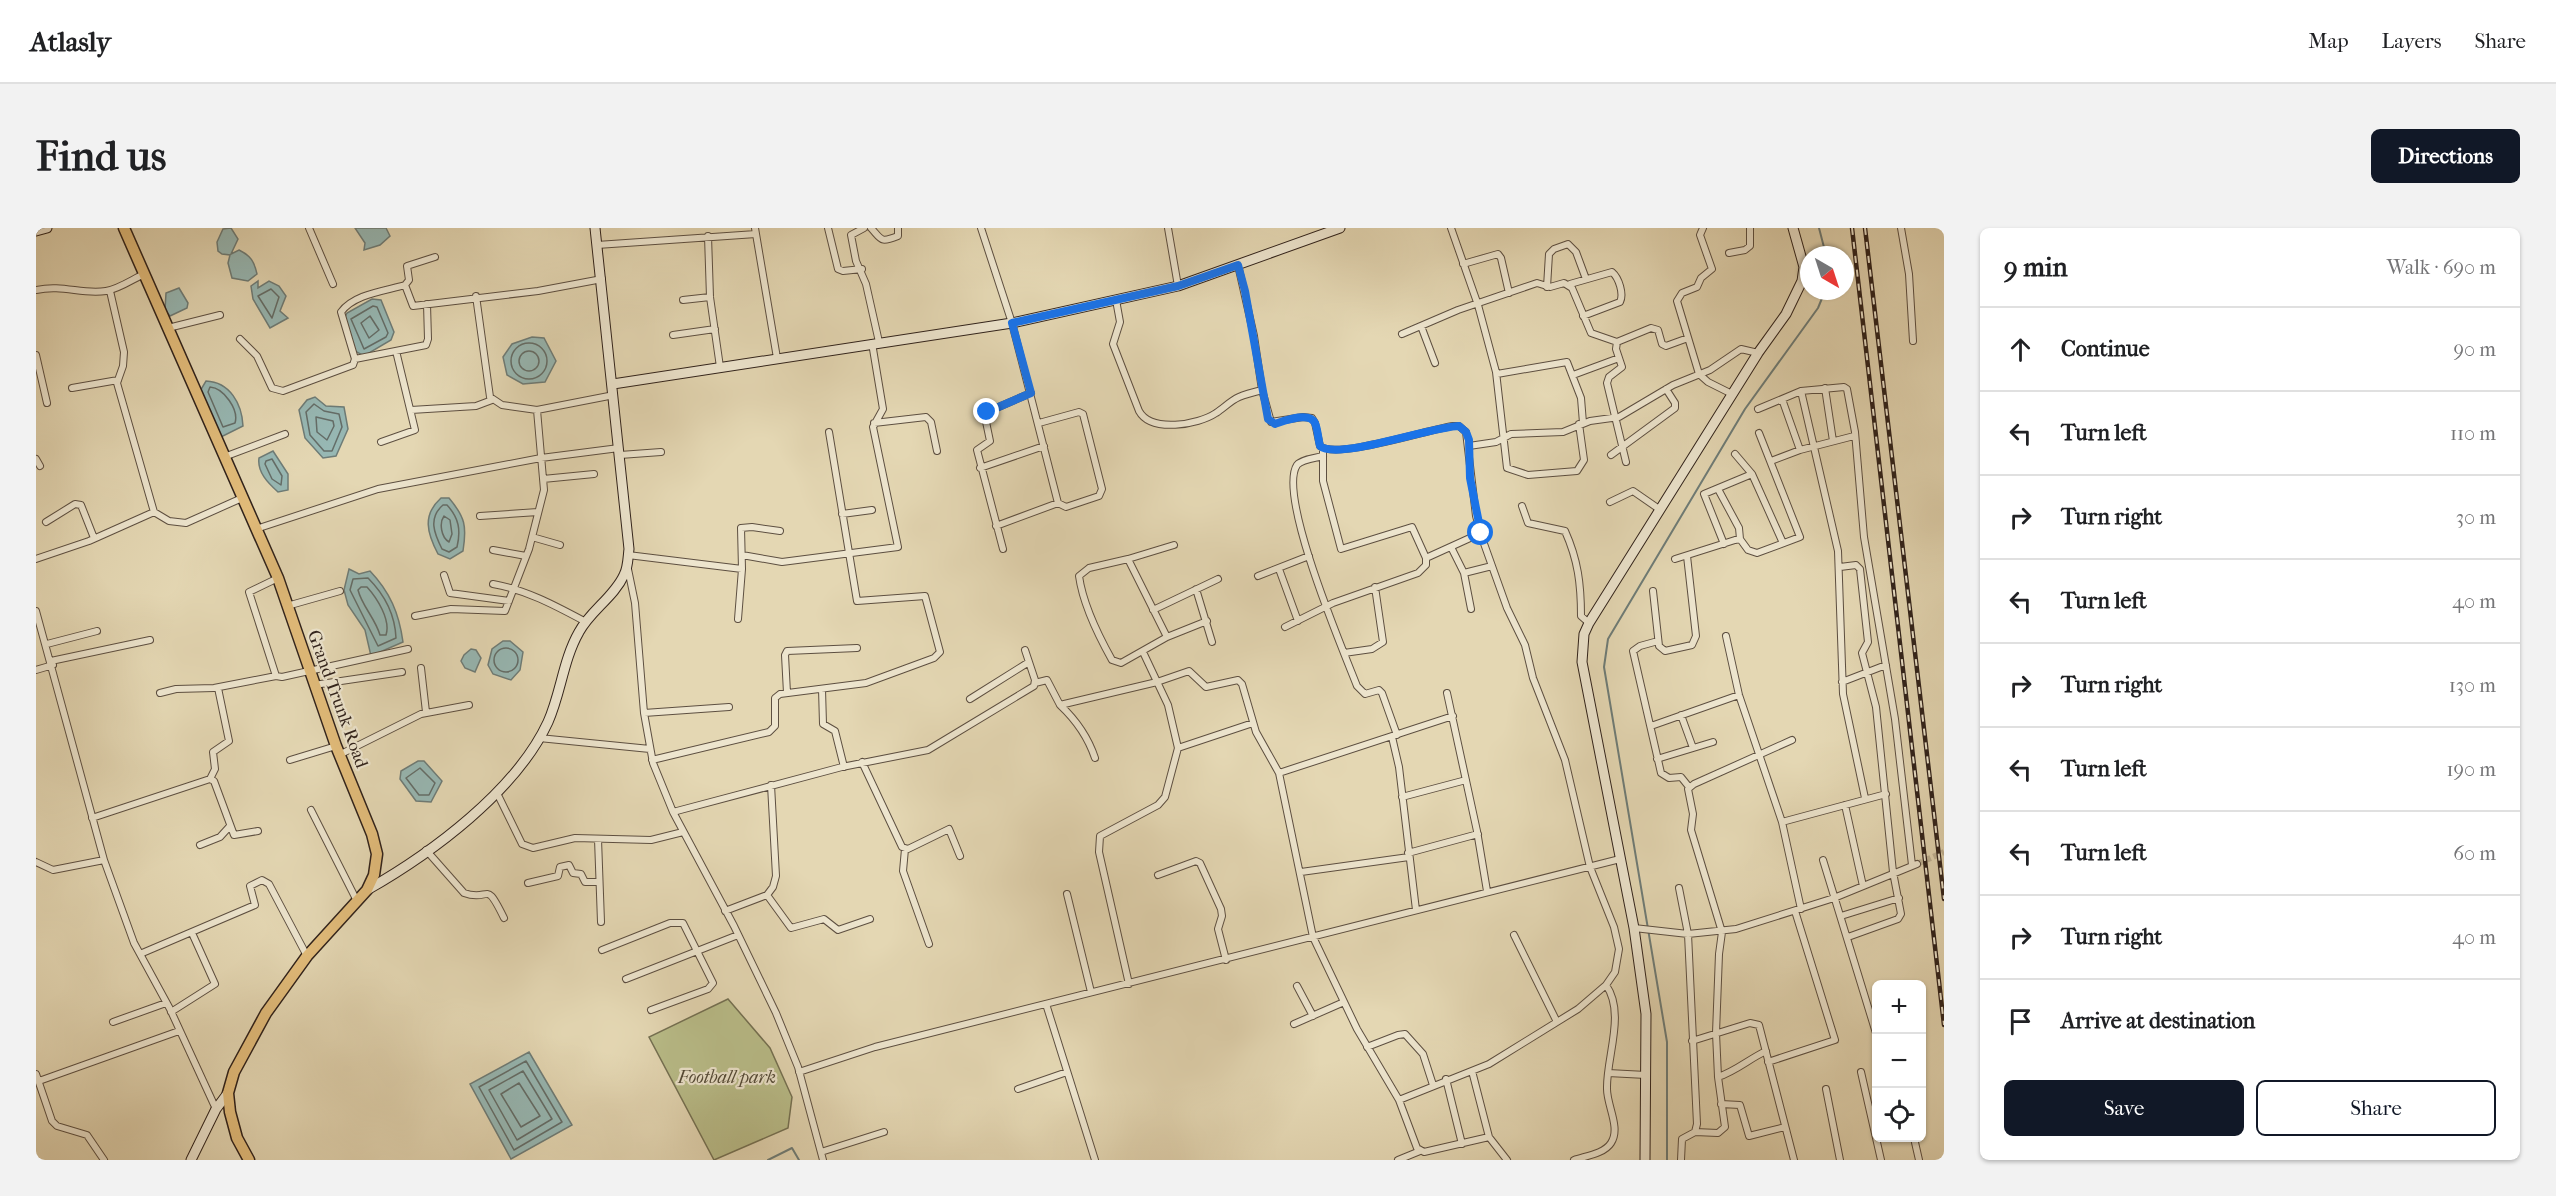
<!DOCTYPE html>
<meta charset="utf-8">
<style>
:root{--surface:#fff;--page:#f2f2f2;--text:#202124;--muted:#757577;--line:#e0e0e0;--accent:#111827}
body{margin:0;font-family:"IM FELL French Canon",serif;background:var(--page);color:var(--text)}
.controls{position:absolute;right:18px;bottom:18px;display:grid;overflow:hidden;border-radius:9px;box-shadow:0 2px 4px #0004}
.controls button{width:54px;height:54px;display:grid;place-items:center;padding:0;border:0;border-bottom:2px solid var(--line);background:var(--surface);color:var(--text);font:30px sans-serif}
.compass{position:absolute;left:1764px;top:18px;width:54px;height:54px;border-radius:50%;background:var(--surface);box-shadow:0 2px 4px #0004;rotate:141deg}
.stop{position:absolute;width:18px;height:18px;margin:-14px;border:4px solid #1a73e8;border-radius:50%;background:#fff}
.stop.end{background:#1a73e8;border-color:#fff;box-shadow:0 2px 6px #0008}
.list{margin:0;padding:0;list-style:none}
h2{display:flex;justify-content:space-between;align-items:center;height:78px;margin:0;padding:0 24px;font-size:26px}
h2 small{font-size:20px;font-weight:400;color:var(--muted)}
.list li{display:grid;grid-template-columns:39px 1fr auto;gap:18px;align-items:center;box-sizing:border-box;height:84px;padding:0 24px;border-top:2px solid var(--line)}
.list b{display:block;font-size:22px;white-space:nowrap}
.list em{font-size:20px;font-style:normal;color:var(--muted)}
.actions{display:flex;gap:12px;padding:18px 24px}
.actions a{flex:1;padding:14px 0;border:2px solid var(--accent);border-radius:9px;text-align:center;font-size:21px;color:var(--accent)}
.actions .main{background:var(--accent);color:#fff}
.icon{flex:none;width:33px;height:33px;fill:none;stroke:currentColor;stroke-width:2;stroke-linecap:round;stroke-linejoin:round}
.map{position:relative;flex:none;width:1908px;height:932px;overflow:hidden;border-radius:9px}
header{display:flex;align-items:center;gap:36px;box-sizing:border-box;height:84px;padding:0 30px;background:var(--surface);border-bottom:2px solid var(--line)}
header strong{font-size:28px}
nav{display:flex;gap:33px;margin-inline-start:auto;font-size:21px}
.intro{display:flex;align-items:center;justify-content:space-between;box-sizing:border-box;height:144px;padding:0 36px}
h1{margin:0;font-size:42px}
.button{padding:15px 27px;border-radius:9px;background:var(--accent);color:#fff;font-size:21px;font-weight:700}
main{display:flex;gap:36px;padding:0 36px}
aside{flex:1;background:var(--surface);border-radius:9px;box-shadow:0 2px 4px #0004}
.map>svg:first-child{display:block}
</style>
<header>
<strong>Atlasly</strong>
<nav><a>Map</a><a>Layers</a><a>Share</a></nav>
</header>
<div class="intro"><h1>Find us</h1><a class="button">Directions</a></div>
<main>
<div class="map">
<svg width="1908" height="932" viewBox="0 0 1908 932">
<rect width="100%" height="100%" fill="#e4d7b3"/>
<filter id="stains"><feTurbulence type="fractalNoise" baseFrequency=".00333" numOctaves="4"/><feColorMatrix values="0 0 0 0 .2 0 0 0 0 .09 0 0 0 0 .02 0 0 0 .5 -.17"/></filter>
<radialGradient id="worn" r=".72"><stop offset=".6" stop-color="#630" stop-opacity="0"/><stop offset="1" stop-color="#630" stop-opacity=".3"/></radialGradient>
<path fill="#b9bd89" stroke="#747052" stroke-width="1.5" d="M692,771L734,820L756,869L752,900L678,932L613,809Z"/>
<path fill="#97b8b4" stroke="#6e7c77" stroke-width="1.5" d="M195,0L202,11L195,26L203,22C215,28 218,33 221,46L212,53L196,50L192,35L194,27L186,26L182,23L181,14L187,1Z
M319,0H350L354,8L344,17L328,22L329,15Z
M222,53V60L233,53L243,58L250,68L244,83L252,90L234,100L217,71L215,58Z
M143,60L152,75L151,80L134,88L129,82L130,65Z
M336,71L345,72L358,104L355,112L328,128L319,123L308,91L311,85Z
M496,109L508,110L520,133L509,154L487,156L471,147L467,129L476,116Z
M170,153C194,154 206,176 207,198L185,209L164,163Z
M279,169L290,178L308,179L312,201L300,228L287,230L269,210L263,182L271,172Z
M237,223L252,246V262L242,264C232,255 221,244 223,230Z
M405,270H413C429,289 431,298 427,323L414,331L402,326C391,305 386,287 405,270Z
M313,341L323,346L334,343C354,364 363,385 367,414L335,428L329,402L312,377L308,362Z
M467,413H474L487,424L484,442L475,452L457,446L452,437L456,421Z
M435,421L440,422L445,430L439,444L429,440L425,433L428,427Z
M382,533H388L406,553L395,574L380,573L364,551L365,543Z
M493,824L536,897L475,931L434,856Z"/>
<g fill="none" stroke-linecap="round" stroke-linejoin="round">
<path stroke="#646d68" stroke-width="1.5" d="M235,61L243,69L236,90L222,68Z
M337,78L341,79L352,105L350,109L328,121L315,91Z
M334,88L343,102L333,110L325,95Z
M475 133a18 18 0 1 1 36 0a18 18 0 1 1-36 0Z
M483 133a10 10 0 1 1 20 0a10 10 0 1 1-20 0Z
M174,159C188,160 203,182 199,195L187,199L172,164Z
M278,176L288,183L303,186L306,199L296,223H288L274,207L270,184Z
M280,189L297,193L298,198L291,212L281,204Z
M236,231L246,248L245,257L236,251L229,236L230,233Z
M407,277H411C423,290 425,302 421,319L413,324L406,321C398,305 392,290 407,277Z
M408,288L414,292L416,306L413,314C405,309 403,295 408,288Z
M332,350C348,366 359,387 360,410L342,418L314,362L317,351Z
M325,359H331C341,370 355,392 350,407H344C339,390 326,378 322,362Z
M458 432a12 12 0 1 1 24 0a12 12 0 1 1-24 0Z
M384,540L399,555L393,567H383L370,550Z
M490,833L526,894L478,922L443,859Z
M487,843L516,891L481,912L453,862Z
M483,855L504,888L485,899L465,866Z"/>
<path stroke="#6e7c77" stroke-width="2" d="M1783,0L1790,27
M732,932L756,920L763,932
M1631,932V814L1568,439L1572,411L1709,181L1782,80L1789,63"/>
<path stroke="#c0b395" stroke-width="6" stroke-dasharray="6 3" stroke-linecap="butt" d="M1881,636L1908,624"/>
<defs>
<path id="street" d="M273,0L297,56
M719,0L741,130
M792,0L802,41L807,43L826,41
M828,0L815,7L820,33L830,56L843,114
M835,0C846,12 844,15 862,8V0
M945,0L976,95L1022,275L1030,279L1063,268L1066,261L1047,186L1043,184L1003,195
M1132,0L1142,58
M1415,0L1442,77L1460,144L1471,240L1492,247L1541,243L1548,232L1543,196
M1667,0L1664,7L1676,41L1665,50L1661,59L1646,65L1641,73L1663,146L1672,154L1696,166
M1865,0L1873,46L1877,113
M672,8L674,69L684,139
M561,17L720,6
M1693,25L1709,22L1714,18V0
M1427,36L1462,26L1465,30L1473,65
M1202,37L1218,108L1226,162L1235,194L1267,189L1276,190L1279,195L1284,218C1299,232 1394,201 1417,198H1423L1430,204L1440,288L1446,310L1471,380L1489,417L1497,450L1529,532L1554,639L1578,699L1583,721L1579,744L1570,757L1542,781L1453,836L1363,872
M1534,56L1576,44C1583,50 1588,66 1584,74L1547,88
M369,57L373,52L371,38L399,29
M1511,59L1513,26L1518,21L1532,16L1540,24L1550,51
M0,62C27,56 46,67 70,63C83,61 97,51 108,46
M74,63L88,124L87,138L81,155L118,284L133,293L150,295L206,270
M440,68L454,169L466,177L501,182
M647,72L674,69
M1080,72L1084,94L1077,116L1103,183C1115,205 1162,197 1180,185C1188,180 1194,173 1203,169C1210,166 1218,164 1226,162
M1385,98L1399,135
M132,100L184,87
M1366,106L1422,82L1501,55L1514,59L1528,55L1536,60L1555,105L1581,114
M637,107L679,101
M204,111L221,128L236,160L247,163L317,137L319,131L305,84C318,66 349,63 369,57L377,78L502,63L566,51
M0,127L11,175
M319,131L390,117L392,111L391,76
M1461,146L1531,134L1545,170L1547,195
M1537,147L1583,130
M36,160L82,152
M1789,160L1797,213
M1765,163L1802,323L1807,466L1829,570
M1746,171L1764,222
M1722,181L1765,163L1808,159L1811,161L1819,204L1828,309L1859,491L1876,637
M375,182L440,178L456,172
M838,195L890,189L895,194L901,223
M345,214L379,202L360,123
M1433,218L1460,214L1475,206L1527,204L1554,193L1583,189L1637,157L1674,142L1705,121L1722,125
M1699,226L1716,246L1747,315
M584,227L625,224
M1575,227L1639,180V175L1630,161
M1287,228C1280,230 1266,231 1261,237C1241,267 1307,422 1321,458L1329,466L1343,462L1346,465L1361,507
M188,229L249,206
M0,231L4,238
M1735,233L1764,222L1818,208
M1590,234L1571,155L1573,149L1586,139L1580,121L1581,114L1615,100L1622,102L1626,116L1630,118L1652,110
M944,240L1008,218
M507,251L558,246
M1682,261L1703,300L1704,311
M1574,274L1597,263L1623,281
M1486,278L1492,295L1529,303C1542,332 1545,356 1545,388L1553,395
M806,286L836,282
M444,288L502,284
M10,294L39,276L45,277L58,310
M960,298L1022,275
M220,301L342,261L505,230L583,220
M496,309L524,317
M1688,316L1668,266L1716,246
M1415,319L1428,345L1435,381
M967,321L941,222L954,213L949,189L951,184L995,165
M457,322L490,328
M592,327L706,341
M706,327L746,334L862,319L837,199L847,181L836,115
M1390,330L1445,305
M0,331L53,313L118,284
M1092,331L1053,340L1043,348C1047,377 1062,407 1076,432L1085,435L1131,409L1092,331L1138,317
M1639,331L1699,312L1704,311L1712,322L1721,325L1764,309L1723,205
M1804,339L1820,337L1824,341L1832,414L1826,425L1840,479L1857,644L1865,686L1862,691L1812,709
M592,341L599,375L608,485L617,535L637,584L698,698L740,785L762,839L787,932
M1243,341L1262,393
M1428,345L1456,338
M408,347L414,365L473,373
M1222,348L1273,328
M457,356C491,362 520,378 550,394
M1160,361L1176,414
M1617,363L1623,418L1629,423L1656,417L1660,408L1651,328
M251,378L304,363
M1117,382L1182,351
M0,383L68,632L17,642L0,634
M379,388L415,381L469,383L493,321L508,262L501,182L578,167
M702,391L706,341L705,300L716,299L744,303
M1249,399L1297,375L1382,345L1390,337V330L1376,299L1305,321L1287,253V221
M1690,408L1703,467L1746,594L1765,681
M1131,409L1171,393
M1622,413L1604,418L1597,423L1625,545L1633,550L1645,549L1653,559
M11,416L61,403
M1308,425L1336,421L1347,414L1339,359
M15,433L114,412
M385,440L390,484
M0,442L17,437
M240,448L213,364L242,350
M1806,454L1850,437
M999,455L1011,452L1024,477L1121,454L1153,443L1170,459L1202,452L1206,456L1220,504L1243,545L1417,488
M278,457L366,444
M786,461L787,496L799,503L808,539
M124,465L140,461L178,460L240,448L246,449L372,421
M751,465L749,427L751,423L821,420
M1411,465L1441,603L1451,663
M934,471L993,434
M1024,477C1040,492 1052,509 1059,530
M608,485L693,479
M1645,487L1657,520
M1615,498L1703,467
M1356,509L1363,539L1380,682
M503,510L614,521
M1142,520L1217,495
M303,527L385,486L433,477
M1621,531L1677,514
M254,532L300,518
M616,532L733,504L739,498V470L744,466L830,455L898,430L904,424L889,368L821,373L793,204
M826,534L866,619L872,621L913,601L924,628
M1243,545L1277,709L1321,801L1363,872L1381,920L1388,924L1453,909L1471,932
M174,551L179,541L177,524L193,513L182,460
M461,565L486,616L497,620L539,610L615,612L647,604
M1366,569L1430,552
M1809,577L1827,658
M275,582L321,673
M637,584L806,539L892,522L998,458L999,452L989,422
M56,590L174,551L178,553L198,607L222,603
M1746,594L1850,566
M562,611L565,694
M164,617L184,609L194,598
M869,621L867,643L893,716
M390,622L428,665C455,675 448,649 468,690
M1372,625L1442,606
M68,632L98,715L134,781L180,881
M1787,632L1840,805
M1265,644L1373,629
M1122,647L1160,633L1164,635L1185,681L1186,688L1182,701L1190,732
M492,655L522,648L524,639L533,637L537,645L545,646L549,654H563
M1643,660L1652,706L1661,896L1659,904L1646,911L1645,932
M1031,666L1055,764
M731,667L737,659L740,648L735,557
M689,683L731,667L755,700L788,691L802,702L834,691
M1805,688L1863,670
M1598,700L1652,706L1700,701L1798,670L1881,636
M1478,707L1521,794
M566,722L634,695H647L677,755L672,761L615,782
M104,726L219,677L214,658L226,652L233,656L271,728
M590,751L702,707
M1093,756L1063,624L1064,608L1122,577L1129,569L1142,520L1132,477L1107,424
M1261,758L1277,788
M1010,776L1059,932
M135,784L179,756L156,705
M77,794L130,775
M1258,796L1308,774
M1656,813L1714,795L1723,797L1758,932
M1331,819L1362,807L1369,806L1387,826L1397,857
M1732,834L1799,812L1759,683
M1436,843L1453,909
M763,844L839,819L1584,631
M1825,844L1845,932
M1572,845L1610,847
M0,846L16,893L21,898L51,907L68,932
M1682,849C1700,843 1713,831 1730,823
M1410,851L1426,916
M3,853L143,803
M982,861L1031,844
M1790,861L1804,932
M1685,876L1704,877L1713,908L1749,899
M1659,904L1682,905L1689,899L1682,849L1680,805L1683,726L1686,704L1655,602L1657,586L1652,561L1658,556L1756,512
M1878,910L1883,932
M785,924L848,904
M1362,932L1384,923
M1538,932C1549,928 1568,926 1575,915C1585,900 1571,878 1571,861C1570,830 1590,785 1570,757"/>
<path id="secondary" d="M0,3L11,0
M577,156L976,95L1142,58L1304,0
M331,662C396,625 480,563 512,494C525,465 527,432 543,404C554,383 578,369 588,347C592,340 592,329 593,321L559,0
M155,932L180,881L192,865
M1609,932L1610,786L1598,700L1546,434L1548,406L1553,395L1722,125L1750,86L1766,53L1768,39L1757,0"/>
<path id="primary" d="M88,0L242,350L300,518L336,606L341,626L338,647L331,662L271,728L230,785L198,844L192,865L194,884L201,910L213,932"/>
</defs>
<use href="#street" stroke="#5d4f41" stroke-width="8"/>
<use href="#secondary" stroke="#30221b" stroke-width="11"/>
<use href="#primary" stroke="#30221b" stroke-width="13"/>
<use href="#street" stroke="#ede5ce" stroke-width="6"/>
<use href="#secondary" stroke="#ede5ce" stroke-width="9"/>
<use href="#primary" stroke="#e2bc7a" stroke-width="10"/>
<defs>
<path id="rail" d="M1816,0L1908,797
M1829,0L1908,671"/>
</defs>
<use href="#rail" stroke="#30221b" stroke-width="4.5"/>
<use href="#rail" stroke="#ede5ce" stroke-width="2" stroke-dasharray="7" stroke-linecap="butt"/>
</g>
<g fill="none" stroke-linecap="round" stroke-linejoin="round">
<path stroke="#1a73e8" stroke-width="8" d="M951,184L995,165L976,95L1142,58L1202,37L1209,63L1232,191L1239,196C1248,193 1273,183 1279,195C1282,202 1282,211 1284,218C1301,233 1397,198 1423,198L1430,204L1433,212L1434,250L1445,305"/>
</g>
<g text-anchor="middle" stroke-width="4.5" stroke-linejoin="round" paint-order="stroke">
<g font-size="18" fill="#30221b" stroke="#ede5ce">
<text transform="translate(302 471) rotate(70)" y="6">Grand Trunk Road</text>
</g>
<g font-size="18" font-style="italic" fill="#524936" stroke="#ede5ce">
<text x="691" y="855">Football park</text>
</g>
</g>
<rect width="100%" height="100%" filter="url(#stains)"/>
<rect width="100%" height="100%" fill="url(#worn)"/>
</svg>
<div class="controls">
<button>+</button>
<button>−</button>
<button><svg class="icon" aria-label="locate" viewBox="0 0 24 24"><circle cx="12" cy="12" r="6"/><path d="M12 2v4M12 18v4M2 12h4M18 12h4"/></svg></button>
</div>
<svg class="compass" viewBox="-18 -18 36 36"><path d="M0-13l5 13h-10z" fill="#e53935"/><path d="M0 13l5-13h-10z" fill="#757577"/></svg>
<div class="stop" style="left:1445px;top:305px"></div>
<div class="stop end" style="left:951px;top:184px"></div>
</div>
<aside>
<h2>9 min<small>Walk · 690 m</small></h2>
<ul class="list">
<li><svg class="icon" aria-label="ahead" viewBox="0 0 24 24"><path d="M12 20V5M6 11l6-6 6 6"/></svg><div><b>Continue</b></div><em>90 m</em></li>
<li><svg class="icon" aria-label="left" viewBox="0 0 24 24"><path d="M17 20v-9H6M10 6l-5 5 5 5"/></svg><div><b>Turn left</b></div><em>110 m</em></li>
<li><svg class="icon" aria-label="right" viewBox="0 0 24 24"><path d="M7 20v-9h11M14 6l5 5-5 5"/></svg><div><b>Turn right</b></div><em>30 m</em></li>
<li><svg class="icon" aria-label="left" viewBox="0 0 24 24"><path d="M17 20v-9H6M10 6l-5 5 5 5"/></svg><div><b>Turn left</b></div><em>40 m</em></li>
<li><svg class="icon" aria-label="right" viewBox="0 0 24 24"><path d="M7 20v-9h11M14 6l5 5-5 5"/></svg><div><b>Turn right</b></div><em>130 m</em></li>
<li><svg class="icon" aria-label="left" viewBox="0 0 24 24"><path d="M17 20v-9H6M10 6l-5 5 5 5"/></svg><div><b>Turn left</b></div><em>190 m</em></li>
<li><svg class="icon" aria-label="left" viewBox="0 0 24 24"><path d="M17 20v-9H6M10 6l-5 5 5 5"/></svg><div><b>Turn left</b></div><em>60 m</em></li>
<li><svg class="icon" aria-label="right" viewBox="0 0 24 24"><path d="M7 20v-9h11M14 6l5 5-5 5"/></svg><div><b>Turn right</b></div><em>40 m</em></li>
<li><svg class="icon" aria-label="arrive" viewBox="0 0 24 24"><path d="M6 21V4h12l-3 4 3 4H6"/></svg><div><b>Arrive at destination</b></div></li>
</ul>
<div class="actions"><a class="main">Save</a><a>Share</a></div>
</aside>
</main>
